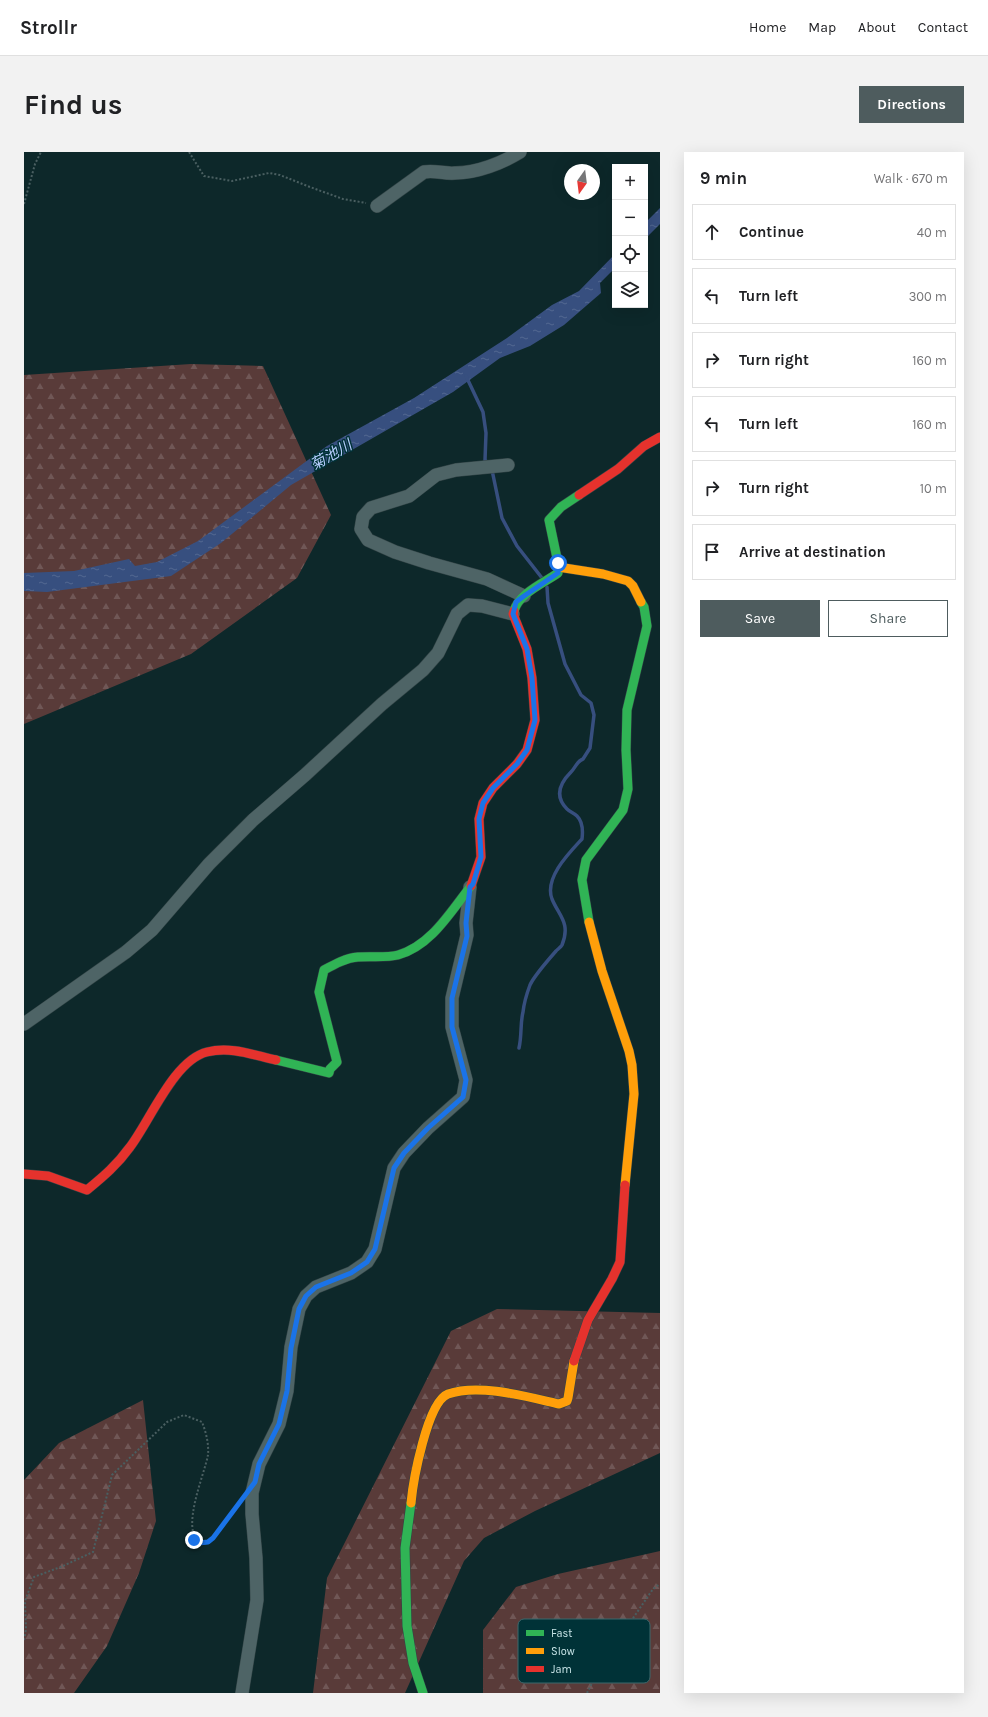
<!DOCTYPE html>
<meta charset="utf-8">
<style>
:root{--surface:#fff;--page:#f2f2f2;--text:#202124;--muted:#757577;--line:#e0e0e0;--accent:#4e5c5e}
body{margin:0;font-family:Karla,"Noto Sans JP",sans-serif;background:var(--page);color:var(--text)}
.controls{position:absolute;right:12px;top:12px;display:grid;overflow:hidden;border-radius:0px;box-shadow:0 4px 16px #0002}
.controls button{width:36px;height:36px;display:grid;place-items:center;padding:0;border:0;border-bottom:1px solid var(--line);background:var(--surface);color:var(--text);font:20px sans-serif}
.compass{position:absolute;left:540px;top:12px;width:36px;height:36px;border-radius:50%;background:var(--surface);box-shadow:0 4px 16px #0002;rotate:194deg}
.stop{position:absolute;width:12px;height:12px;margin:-9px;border:3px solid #1a73e8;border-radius:50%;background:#fff}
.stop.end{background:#1a73e8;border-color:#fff;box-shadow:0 1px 4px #0008}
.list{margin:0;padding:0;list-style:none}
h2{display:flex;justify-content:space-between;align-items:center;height:52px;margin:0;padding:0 16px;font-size:17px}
h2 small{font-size:13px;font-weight:400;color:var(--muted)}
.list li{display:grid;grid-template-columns:26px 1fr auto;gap:12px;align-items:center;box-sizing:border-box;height:56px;margin:0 8px 8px;padding:0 8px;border:1px solid var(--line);border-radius:0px}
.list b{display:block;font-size:15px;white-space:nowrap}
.list em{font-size:13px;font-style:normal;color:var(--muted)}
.actions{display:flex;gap:8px;padding:12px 16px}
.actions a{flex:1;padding:9px 0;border:1px solid var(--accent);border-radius:0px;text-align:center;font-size:14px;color:var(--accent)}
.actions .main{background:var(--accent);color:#fff}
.icon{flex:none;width:22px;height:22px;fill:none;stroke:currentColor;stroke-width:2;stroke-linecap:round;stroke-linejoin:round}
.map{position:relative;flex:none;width:636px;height:1541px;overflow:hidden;border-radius:0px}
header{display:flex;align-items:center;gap:24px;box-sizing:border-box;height:56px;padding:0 20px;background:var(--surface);border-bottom:1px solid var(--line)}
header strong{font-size:19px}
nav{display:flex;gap:22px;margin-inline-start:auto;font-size:14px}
.intro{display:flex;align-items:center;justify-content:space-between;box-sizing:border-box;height:96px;padding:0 24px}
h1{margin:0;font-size:28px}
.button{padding:10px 18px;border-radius:0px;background:var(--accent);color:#fff;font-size:14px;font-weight:700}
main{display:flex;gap:24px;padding:0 24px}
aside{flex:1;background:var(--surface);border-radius:0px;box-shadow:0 4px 16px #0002}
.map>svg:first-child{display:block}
</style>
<header>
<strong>Strollr</strong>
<nav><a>Home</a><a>Map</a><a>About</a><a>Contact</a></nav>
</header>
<div class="intro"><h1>Find us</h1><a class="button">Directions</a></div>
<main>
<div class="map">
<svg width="636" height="1541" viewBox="0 0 636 1541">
<defs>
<pattern id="forest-firs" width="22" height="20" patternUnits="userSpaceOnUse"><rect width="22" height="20" fill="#593b39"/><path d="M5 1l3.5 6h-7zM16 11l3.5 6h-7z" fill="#705756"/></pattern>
<pattern id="water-ripples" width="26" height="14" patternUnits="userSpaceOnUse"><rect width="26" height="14" fill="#374f7f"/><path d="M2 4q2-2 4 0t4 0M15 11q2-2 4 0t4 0" fill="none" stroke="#536891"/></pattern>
</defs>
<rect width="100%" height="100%" fill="#0d282a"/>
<path fill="url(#forest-firs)" d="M167,212L239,214L307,363L273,426L167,502L0,572V223Z
M473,1157L636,1161V1301L511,1359L460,1386L440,1409L381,1541H289L303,1426L427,1179Z
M119,1248L132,1369L115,1421L83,1494L50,1541H0V1328L35,1291Z
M636,1399V1541H459V1478L492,1435L534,1422Z"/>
<path fill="url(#water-ripples)" d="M636,56V72L621,87V71Z
M591,102V116L576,131L577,141L540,173L506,194L476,206L429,240L267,333L197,391L147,424L23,440L0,439V421L50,419L105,407L111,414L133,410L174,389L303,294L390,246L483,186L528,153L555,139Z"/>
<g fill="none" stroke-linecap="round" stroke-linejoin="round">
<path stroke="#374f7f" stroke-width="3.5" d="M442,224L459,260L462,281L461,308L464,311
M468,318L478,366L493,394L518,426
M495,896C498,883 496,872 499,860C500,851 503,841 506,833C510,824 525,807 532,799C534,797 537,795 538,793C547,771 535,764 528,747C520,726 545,701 558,687C559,679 559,670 553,664C550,661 546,660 543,657C530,644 536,631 547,620C552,615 553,609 559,607L566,596L570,563L567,551L557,543L541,512L524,451L523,435"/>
<defs>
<path id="street" d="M353,54L400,20C411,18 420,22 431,21C453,21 478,11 496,0
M484,313L432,318L412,323L385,344L347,356L339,365L337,377L344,388L371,400L405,411L463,427L500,444
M0,872L102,800L128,778L185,712L229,668L281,623L358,552L399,518L414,501L433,462L444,453L458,454L489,462
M218,1541L233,1448L232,1406L228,1362V1341L235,1312L255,1272L263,1239L267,1195L275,1157L282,1144L292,1135L327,1121L343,1110L351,1097L370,1016L380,1001L404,976L439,945L442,928L428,875V846L443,783L442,771L446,735"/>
<path id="fast" d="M490,459C495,441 520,431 534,421V411L525,368L537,355L555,343
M565,770L558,728L562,708L599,658L604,637L602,598L603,558L623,474L620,455L617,450
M252,908L305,921L306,917L313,910L295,840L300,818C311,812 322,806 334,805C347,804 362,806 374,803C407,794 427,759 447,734
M387,1351L381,1396L383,1474L389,1511L399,1541"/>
<path id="slow" d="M534,415L579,422L604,429L609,434L617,450
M565,770L578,819L605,899L608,913L610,942L601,1033
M387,1351C389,1330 403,1250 424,1242C455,1231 504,1245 535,1252L543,1249L544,1246L550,1209"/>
<path id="jam" d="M555,343L594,317L620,294L636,285
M447,734L457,705L455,667L459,651L469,636L493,612L503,598L511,568L508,526L503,497L489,462L490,459
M0,1022L24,1024L63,1038C80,1024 93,1013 106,995C126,969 150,908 183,900C207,894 229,903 252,908
M550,1209L564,1168L588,1127L596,1110L601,1033"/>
</defs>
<use href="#street" stroke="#324446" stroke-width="14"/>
<use href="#fast" stroke="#324446" stroke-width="10"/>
<use href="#slow" stroke="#324446" stroke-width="10"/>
<use href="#jam" stroke="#324446" stroke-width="10"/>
<path stroke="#4a5f61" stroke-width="2" stroke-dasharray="2 2" stroke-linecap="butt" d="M165,0L180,24L208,29L245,21L256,23L286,35L319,47L342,51
M0,52L11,12L17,0
M0,1488L2,1477L1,1449L10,1425L39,1414L69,1400L88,1323L143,1270L160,1263L178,1270C182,1280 185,1292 184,1303C180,1324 157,1375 175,1391L184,1390L189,1386L215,1350
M563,1541L579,1510L629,1437L636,1432"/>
<use href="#street" stroke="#4e6466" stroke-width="13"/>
<use href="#fast" stroke="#30b455" stroke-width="9"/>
<use href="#slow" stroke="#ff9f0a" stroke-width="9"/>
<use href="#jam" stroke="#e5322d" stroke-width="9"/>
</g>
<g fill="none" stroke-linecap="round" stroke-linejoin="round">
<path stroke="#1a73e8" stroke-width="5" d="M170,1388L175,1391L184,1390L189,1386L231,1330L235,1312L255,1272L263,1239L267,1196L275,1157L282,1144L292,1135L327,1121L343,1110L351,1097L370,1016L380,1001L404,976L439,945L442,928L428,875V846L443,784L442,771L446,735L449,732L457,705L455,667L459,651L469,636L493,612L503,598L511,568L508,526L503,497L489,462L492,450L500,444L534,421V411"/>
</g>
<g text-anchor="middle" stroke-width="3" stroke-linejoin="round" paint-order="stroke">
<g font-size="15" font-style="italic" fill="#b6cdfd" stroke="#003237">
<text transform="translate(307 303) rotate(-30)" y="5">菊池川</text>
</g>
</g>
<rect x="494" y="1467" width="132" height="64" rx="6" fill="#003237" stroke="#3c686c" stroke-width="1"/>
<rect x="502" y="1478" width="18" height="6" fill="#30b455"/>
<rect x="502" y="1496" width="18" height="6" fill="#ff9f0a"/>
<rect x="502" y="1514" width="18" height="6" fill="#e5322d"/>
<g font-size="11" fill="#c9e6e9">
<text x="527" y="1485">Fast</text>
<text x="527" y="1503">Slow</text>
<text x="527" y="1521">Jam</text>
</g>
</svg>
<div class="controls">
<button>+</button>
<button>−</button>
<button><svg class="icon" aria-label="locate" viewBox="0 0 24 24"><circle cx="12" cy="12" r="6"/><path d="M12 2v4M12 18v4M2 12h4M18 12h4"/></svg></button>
<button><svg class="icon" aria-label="layers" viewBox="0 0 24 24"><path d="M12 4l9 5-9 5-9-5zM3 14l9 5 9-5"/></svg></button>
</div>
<svg class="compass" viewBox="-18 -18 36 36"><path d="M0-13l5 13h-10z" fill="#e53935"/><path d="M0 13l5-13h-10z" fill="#757577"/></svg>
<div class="stop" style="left:534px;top:411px"></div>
<div class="stop end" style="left:170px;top:1388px"></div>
</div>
<aside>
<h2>9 min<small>Walk · 670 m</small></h2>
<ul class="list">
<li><svg class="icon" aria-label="ahead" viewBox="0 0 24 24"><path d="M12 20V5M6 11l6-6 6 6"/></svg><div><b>Continue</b></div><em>40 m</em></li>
<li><svg class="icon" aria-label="left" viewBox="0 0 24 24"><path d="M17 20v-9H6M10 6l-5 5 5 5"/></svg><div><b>Turn left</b></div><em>300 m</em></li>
<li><svg class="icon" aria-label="right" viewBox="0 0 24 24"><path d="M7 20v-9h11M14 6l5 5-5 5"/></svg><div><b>Turn right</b></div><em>160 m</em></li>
<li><svg class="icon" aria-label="left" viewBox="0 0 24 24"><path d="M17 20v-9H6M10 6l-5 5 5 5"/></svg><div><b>Turn left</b></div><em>160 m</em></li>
<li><svg class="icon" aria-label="right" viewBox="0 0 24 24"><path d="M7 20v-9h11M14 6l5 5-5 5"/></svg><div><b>Turn right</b></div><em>10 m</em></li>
<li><svg class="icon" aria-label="arrive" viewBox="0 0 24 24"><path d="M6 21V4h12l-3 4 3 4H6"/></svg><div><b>Arrive at destination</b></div></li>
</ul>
<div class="actions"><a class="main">Save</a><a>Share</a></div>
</aside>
</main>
